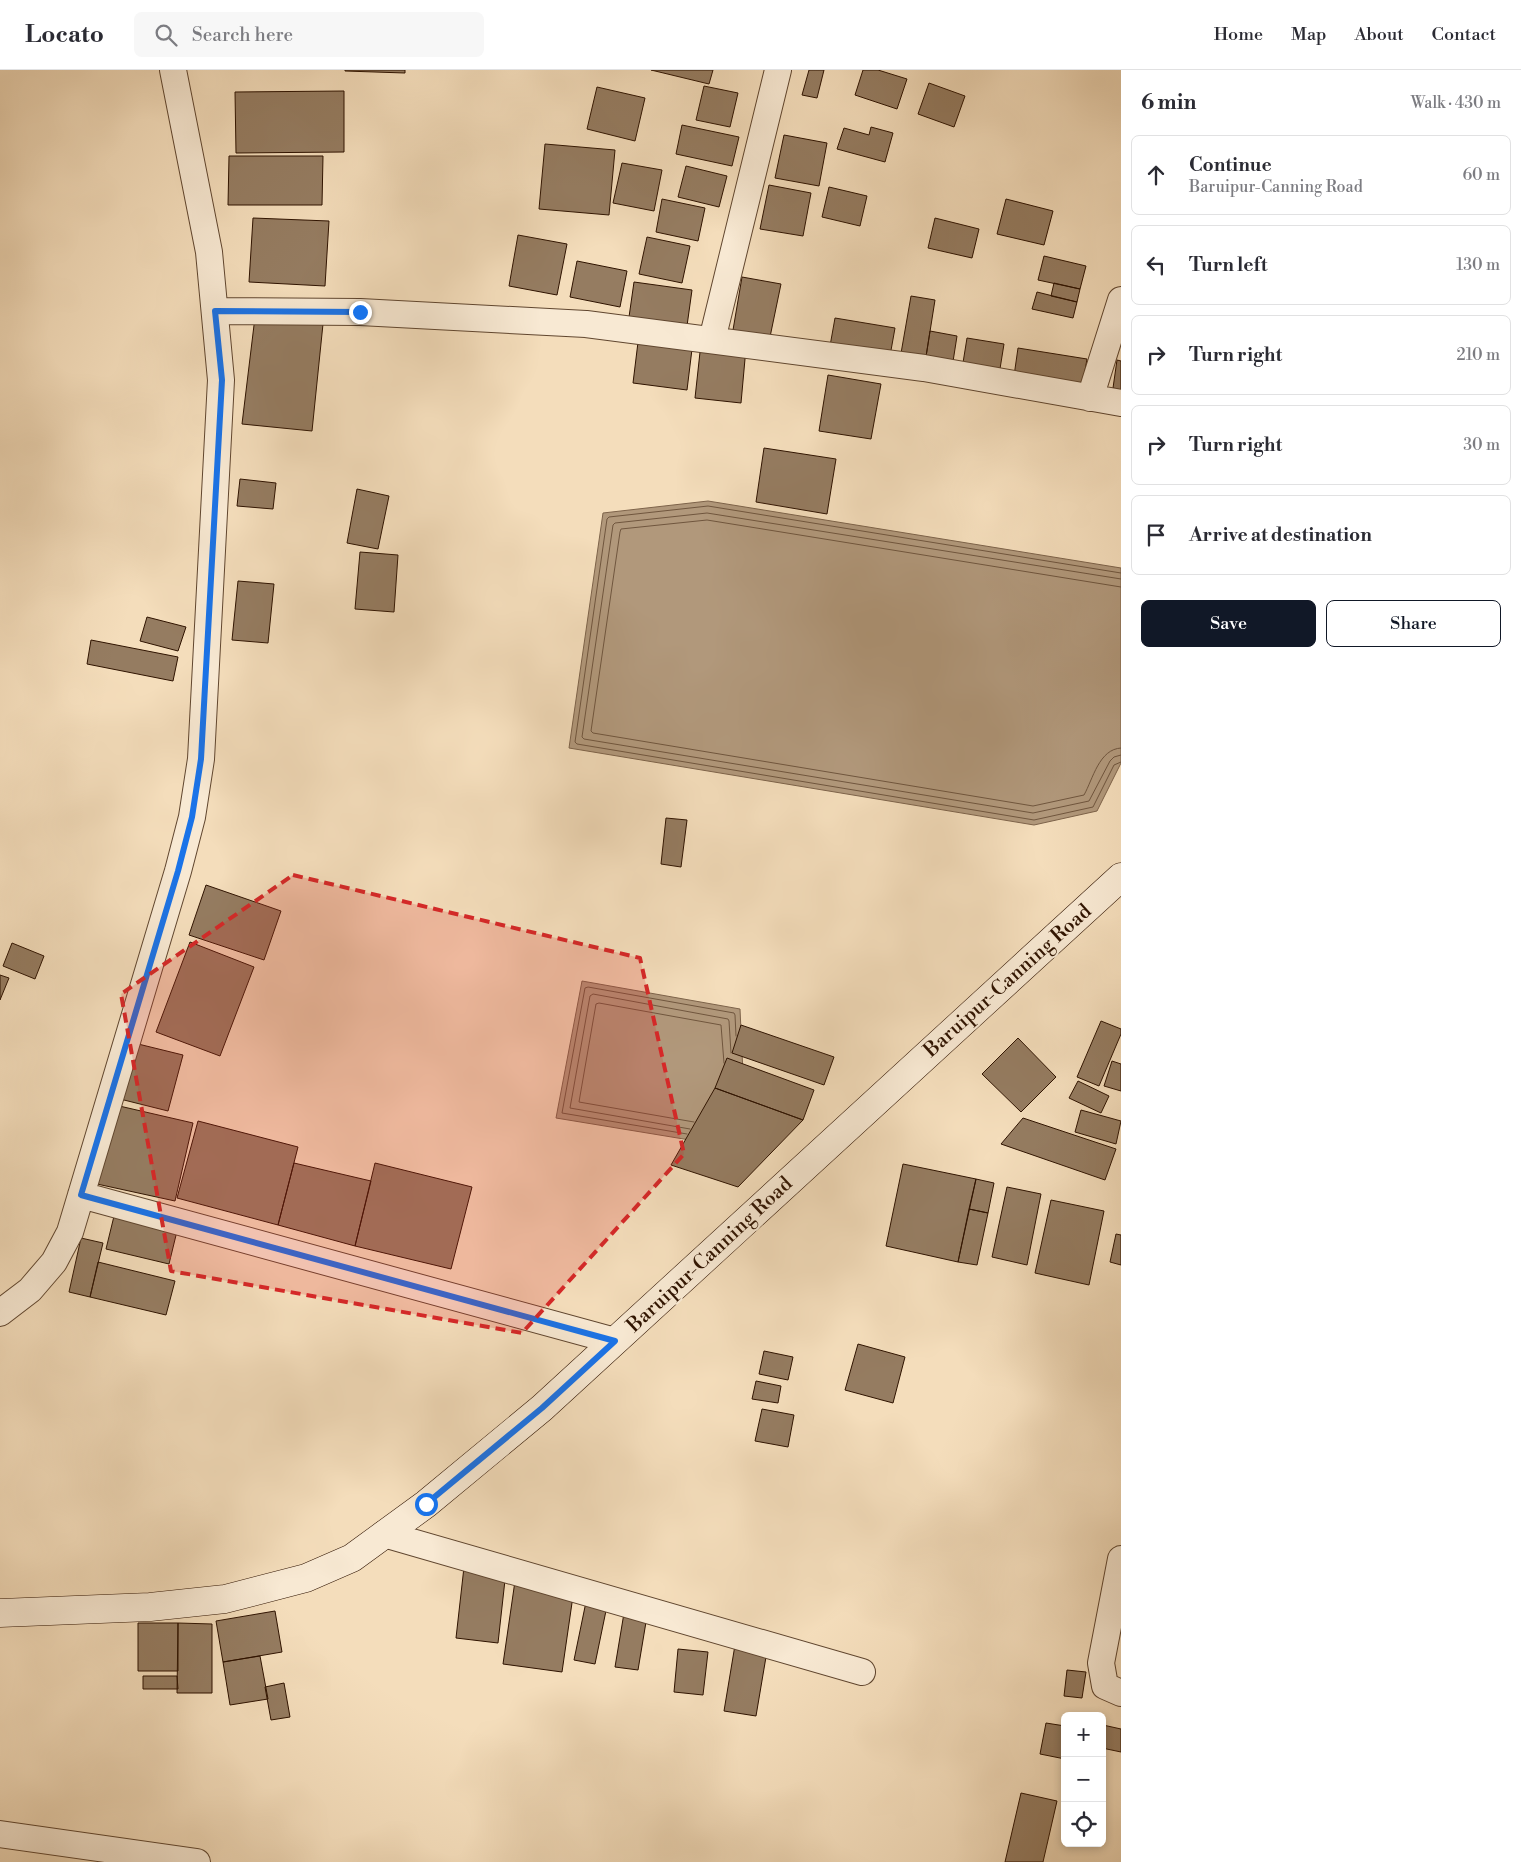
<!DOCTYPE html>
<meta charset="utf-8">
<style>
:root{--surface:#fff;--page:#f7f7f7;--text:#2b2b33;--muted:#7c7c81;--line:#e1e1e2;--accent:#111827}
body{margin:0;font-family:"Libre Bodoni",serif;background:var(--page);color:var(--text)}
.controls{position:absolute;right:15px;bottom:15px;display:grid;overflow:hidden;border-radius:8px;box-shadow:0 2px 8px #0003}
.controls button{width:45px;height:45px;display:grid;place-items:center;padding:0;border:0;border-bottom:1px solid var(--line);background:var(--surface);color:var(--text);font:25px sans-serif}
.stop{position:absolute;width:15px;height:15px;margin:-11px;border:4px solid #1a73e8;border-radius:50%;background:#fff}
.stop.end{background:#1a73e8;border-color:#fff;box-shadow:0 1px 5px #0008}
.list{margin:0;padding:0;list-style:none}
h2{display:flex;justify-content:space-between;align-items:center;height:65px;margin:0;padding:0 20px;font-size:21px}
h2 small{font-size:16px;font-weight:400;color:var(--muted)}
.list li{display:grid;grid-template-columns:32px 1fr auto;gap:15px;align-items:center;box-sizing:border-box;height:80px;margin:0 10px 10px;padding:0 10px;border:1px solid var(--line);border-radius:8px}
.list b{display:block;font-size:19px;white-space:nowrap}
.list p{margin:0;font-size:16px;white-space:nowrap;color:var(--muted)}
.list em{font-size:16px;font-style:normal;color:var(--muted)}
.actions{display:flex;gap:10px;padding:15px 20px}
.actions a{flex:1;padding:11px 0;border:1px solid var(--accent);border-radius:8px;text-align:center;font-size:18px;color:var(--accent)}
.actions .main{background:var(--accent);color:#fff}
.icon{flex:none;width:28px;height:28px;fill:none;stroke:currentColor;stroke-width:2;stroke-linecap:round;stroke-linejoin:round}
.map{position:relative;flex:none;width:1121px;height:1792px;overflow:hidden}
header{display:flex;align-items:center;gap:30px;box-sizing:border-box;height:70px;padding:0 25px;background:var(--surface);border-bottom:1px solid var(--line)}
header strong{font-size:24px}
nav{display:flex;gap:28px;margin-inline-start:auto;font-size:18px}
.search{width:350px;height:45px;background:var(--page);display:flex;align-items:center;gap:12px;box-sizing:border-box;padding:0 18px;border-radius:8px;color:var(--muted);font-size:19px}
main{display:flex}
aside{flex:1;background:var(--surface)}
.map>svg:first-child{display:block}
</style>
<header>
<strong>Locato</strong>
<div class="search"><svg class="icon" aria-label="search" viewBox="0 0 24 24"><circle cx="10" cy="10" r="6"/><path d="M15 15l6 6"/></svg>Search here</div>
<nav><a>Home</a><a>Map</a><a>About</a><a>Contact</a></nav>
</header>
<main>
<div class="map">
<svg width="1121" height="1792" viewBox="0 0 1121 1792">
<rect width="100%" height="100%" fill="#f4ddbb"/>
<filter id="stains"><feTurbulence type="fractalNoise" baseFrequency=".004" numOctaves="4"/><feColorMatrix values="0 0 0 0 .2 0 0 0 0 .09 0 0 0 0 .02 0 0 0 .5 -.17"/></filter>
<radialGradient id="worn" r=".72"><stop offset=".6" stop-color="#630" stop-opacity="0"/><stop offset="1" stop-color="#630" stop-opacity=".3"/></radialGradient>
<path fill="#b1987b" stroke="#7d634a" d="M708,431L1121,498V693L1097,741L1034,755L569,678L603,443Z
M582,911L740,939L744,1025L708,1073L556,1048Z"/>
<g fill="none" stroke-linecap="round" stroke-linejoin="round">
<path stroke="#70563e" stroke-width="1" d="M1121,503L708,436L609,447L607,449L575,672L577,674L1034,750L1093,737L1114,695L1121,692
M1121,509L707,443L615,453L613,455L582,667L584,669L1033,743L1089,731L1110,691L1114,687L1121,685
M1121,517L707,450L621,459L620,462L591,661L593,663L1033,736L1084,725C1093,709 1099,679 1121,678
M694,1052L579,1032L596,934L599,933L721,955L724,993
M690,1059L570,1038L590,926L593,924L728,949L729,951L731,983
M687,1064L562,1043L585,918L588,917L734,943L735,945L736,966"/>
</g>
<path fill="#957c61" stroke="#2f1300" d="M345,0H405V3L345,1Z
M651,0H713L709,14Z
M809,0H824L817,28L802,25Z
M863,0H878L907,9L897,39L855,25Z
M929,13L965,26L954,57L918,44Z
M704,16L738,23L730,57L696,50Z
M597,17L645,28L635,71L587,59Z
M344,21V82L236,83L235,22Z
M682,55L739,67L732,96L676,84Z
M871,57L893,63L885,92L837,79L844,58L869,65Z
M784,65L827,73L819,116L775,108Z
M545,74L615,80L609,145L539,139Z
M229,86H323L322,135H228Z
M622,93L662,100L654,141L613,133Z
M686,96L727,106L719,137L678,127Z
M769,115L811,123L803,166L760,159Z
M829,117L867,126L860,156L822,147Z
M662,129L705,138L698,171L656,162Z
M1006,129L1053,141L1044,175L997,164Z
M253,148L329,151L325,216L249,212Z
M935,148L979,159L972,188L928,178Z
M518,165L567,174L557,225L509,216Z
M647,167L690,176L682,213L639,204Z
M1044,186L1086,196L1080,219L1038,210Z
M577,191L627,201L620,237L570,227Z
M742,207L781,214L770,267L733,260Z
M634,212L692,220L686,263L628,254Z
M1054,213L1080,219L1077,232L1051,226Z
M1037,222L1077,232L1073,248L1032,239Z
M911,226L935,230L925,293L900,289Z
M255,247L323,254L312,361L242,354Z
M835,248L895,258L890,286L830,276Z
M930,261L957,266L952,298L925,293Z
M639,264L693,271L687,320L633,313Z
M967,268L1004,274L999,305L962,299Z
M701,273L746,278L741,333L695,328Z
M1018,278L1087,289L1082,318L1014,306Z
M1117,290L1121,291V320L1113,318Z
M828,305L881,314L871,369L819,361Z
M764,378L836,389L827,444L756,432Z
M240,409L276,413L273,439L237,436Z
M357,419L389,426L378,479L347,473Z
M360,482L398,485L394,542L355,539Z
M238,511L274,514L268,573L232,570Z
M147,547L186,557L178,581L140,571Z
M91,570L178,587L173,611L87,594Z
M666,748L687,750L681,797L661,794Z
M206,815L281,841L264,890L189,865Z
M190,872L254,897L220,986L156,962Z
M12,873L44,886L35,909L3,896Z
M0,905L9,908L0,930Z
M1101,951L1121,959V964L1099,1016L1077,1007Z
M741,955L834,987L824,1015L732,983Z
M1018,968L1056,1007L1021,1042L982,1004Z
M130,972L183,985L168,1041L116,1028Z
M727,988L814,1020L803,1050L715,1018Z
M1112,991L1121,994V1021L1104,1016Z
M1078,1011L1109,1026L1101,1043L1069,1028Z
M715,1018L803,1050L738,1117L671,1095Z
M115,1035L193,1053L175,1131L97,1114Z
M1081,1040L1121,1051L1116,1074L1075,1062Z
M1023,1048L1116,1079L1105,1110L1001,1074Z
M198,1051L298,1077L278,1155L177,1128Z
M294,1093L371,1111L355,1176L278,1155Z
M375,1093L472,1117L451,1199L355,1176Z
M903,1094L976,1109L958,1192L886,1176Z
M976,1109L994,1113L988,1143L969,1139Z
M1007,1117L1041,1124L1027,1195L992,1187Z
M1051,1130L1104,1141L1089,1215L1035,1203Z
M969,1139L988,1143L977,1195L958,1192Z
M115,1142L178,1157L169,1194L106,1179Z
M1116,1164L1121,1165V1195L1110,1192Z
M81,1168L103,1173L90,1227L69,1222Z
M98,1192L175,1211L166,1245L90,1227Z
M858,1274L905,1287L893,1333L845,1320Z
M764,1281L793,1287L788,1310L759,1304Z
M756,1311L781,1316L778,1333L752,1329Z
M762,1339L794,1345L788,1377L755,1371Z
M464,1497L506,1501L498,1573L456,1568Z
M515,1511L574,1519L562,1602L503,1594Z
M587,1527L608,1531L595,1594L574,1590Z
M275,1541L282,1582L223,1592L216,1551Z
M624,1543L647,1546L638,1600L615,1597Z
M138,1553H178V1601H138Z
M178,1553L212,1554V1623H177Z
M735,1575L767,1581L756,1646L724,1641Z
M678,1579L708,1582L703,1625L674,1622Z
M260,1586L268,1629L230,1635L223,1592Z
M1067,1600L1086,1602L1082,1628L1064,1626Z
M143,1606H177L178,1619H143Z
M284,1613L290,1647L271,1650L265,1617Z
M1046,1653L1065,1656V1689L1040,1684Z
M1103,1655L1121,1659V1682L1102,1678Z
M1021,1723L1057,1731L1043,1792H1005Z"/>
<g fill="none" stroke-linecap="round" stroke-linejoin="round">
<defs>
<path id="street" d="M215,241L360,242L586,254L924,298L1121,333
M712,270L778,0
M1090,328L1121,230
M81,1125L615,1271
M0,1243L30,1220L54,1192L70,1162L178,801L192,747L201,689L221,310L209,182L173,0
M384,1464L862,1602
M1121,1489L1101,1593L1105,1616L1121,1623
M0,1764L197,1792"/>
<path id="secondary" d="M0,1543L150,1537L225,1529L306,1508L352,1488L426,1434L542,1338L1121,807"/>
</defs>
<use href="#street" stroke="#60462f" stroke-width="28"/>
<use href="#secondary" stroke="#2f1300" stroke-width="29"/>
<use href="#street" stroke="#f8e9d3" stroke-width="26"/>
<use href="#secondary" stroke="#f8e9d3" stroke-width="28"/>
</g>
<g fill="none" stroke-linecap="round" stroke-linejoin="round">
<path stroke="#1a73e8" stroke-width="6" d="M360,242L215,241L222,310L201,689L192,747L178,801L81,1125L615,1271L542,1338L426,1434"/>
</g>
<path fill="#d62828" fill-opacity="0.2" stroke="#d62828" stroke-width="4" stroke-dasharray="10 6" stroke-linejoin="round" d="M293,805L640,888L684,1084L522,1263L171,1201L121,924Z"/>
<g text-anchor="middle" stroke-width="4" stroke-linejoin="round" paint-order="stroke">
<g font-size="20" fill="#2f1300" stroke="#f8e9d3">
<text transform="translate(1007 910) rotate(-42)" y="7">Baruipur-Canning Road</text>
<text transform="translate(709 1184) rotate(-43)" y="7">Baruipur-Canning Road</text>
</g>
</g>
<rect width="100%" height="100%" filter="url(#stains)"/>
<rect width="100%" height="100%" fill="url(#worn)"/>
</svg>
<div class="controls">
<button>+</button>
<button>−</button>
<button><svg class="icon" aria-label="locate" viewBox="0 0 24 24"><circle cx="12" cy="12" r="6"/><path d="M12 2v4M12 18v4M2 12h4M18 12h4"/></svg></button>
</div>
<div class="stop" style="left:426px;top:1434px"></div>
<div class="stop end" style="left:360px;top:242px"></div>
</div>
<aside>
<h2>6 min<small>Walk · 430 m</small></h2>
<ul class="list">
<li><svg class="icon" aria-label="ahead" viewBox="0 0 24 24"><path d="M12 20V5M6 11l6-6 6 6"/></svg><div><b>Continue</b><p>Baruipur-Canning Road</p></div><em>60 m</em></li>
<li><svg class="icon" aria-label="left" viewBox="0 0 24 24"><path d="M17 20v-9H6M10 6l-5 5 5 5"/></svg><div><b>Turn left</b></div><em>130 m</em></li>
<li><svg class="icon" aria-label="right" viewBox="0 0 24 24"><path d="M7 20v-9h11M14 6l5 5-5 5"/></svg><div><b>Turn right</b></div><em>210 m</em></li>
<li><svg class="icon" aria-label="right" viewBox="0 0 24 24"><path d="M7 20v-9h11M14 6l5 5-5 5"/></svg><div><b>Turn right</b></div><em>30 m</em></li>
<li><svg class="icon" aria-label="arrive" viewBox="0 0 24 24"><path d="M6 21V4h12l-3 4 3 4H6"/></svg><div><b>Arrive at destination</b></div></li>
</ul>
<div class="actions"><a class="main">Save</a><a>Share</a></div>
</aside>
</main>
